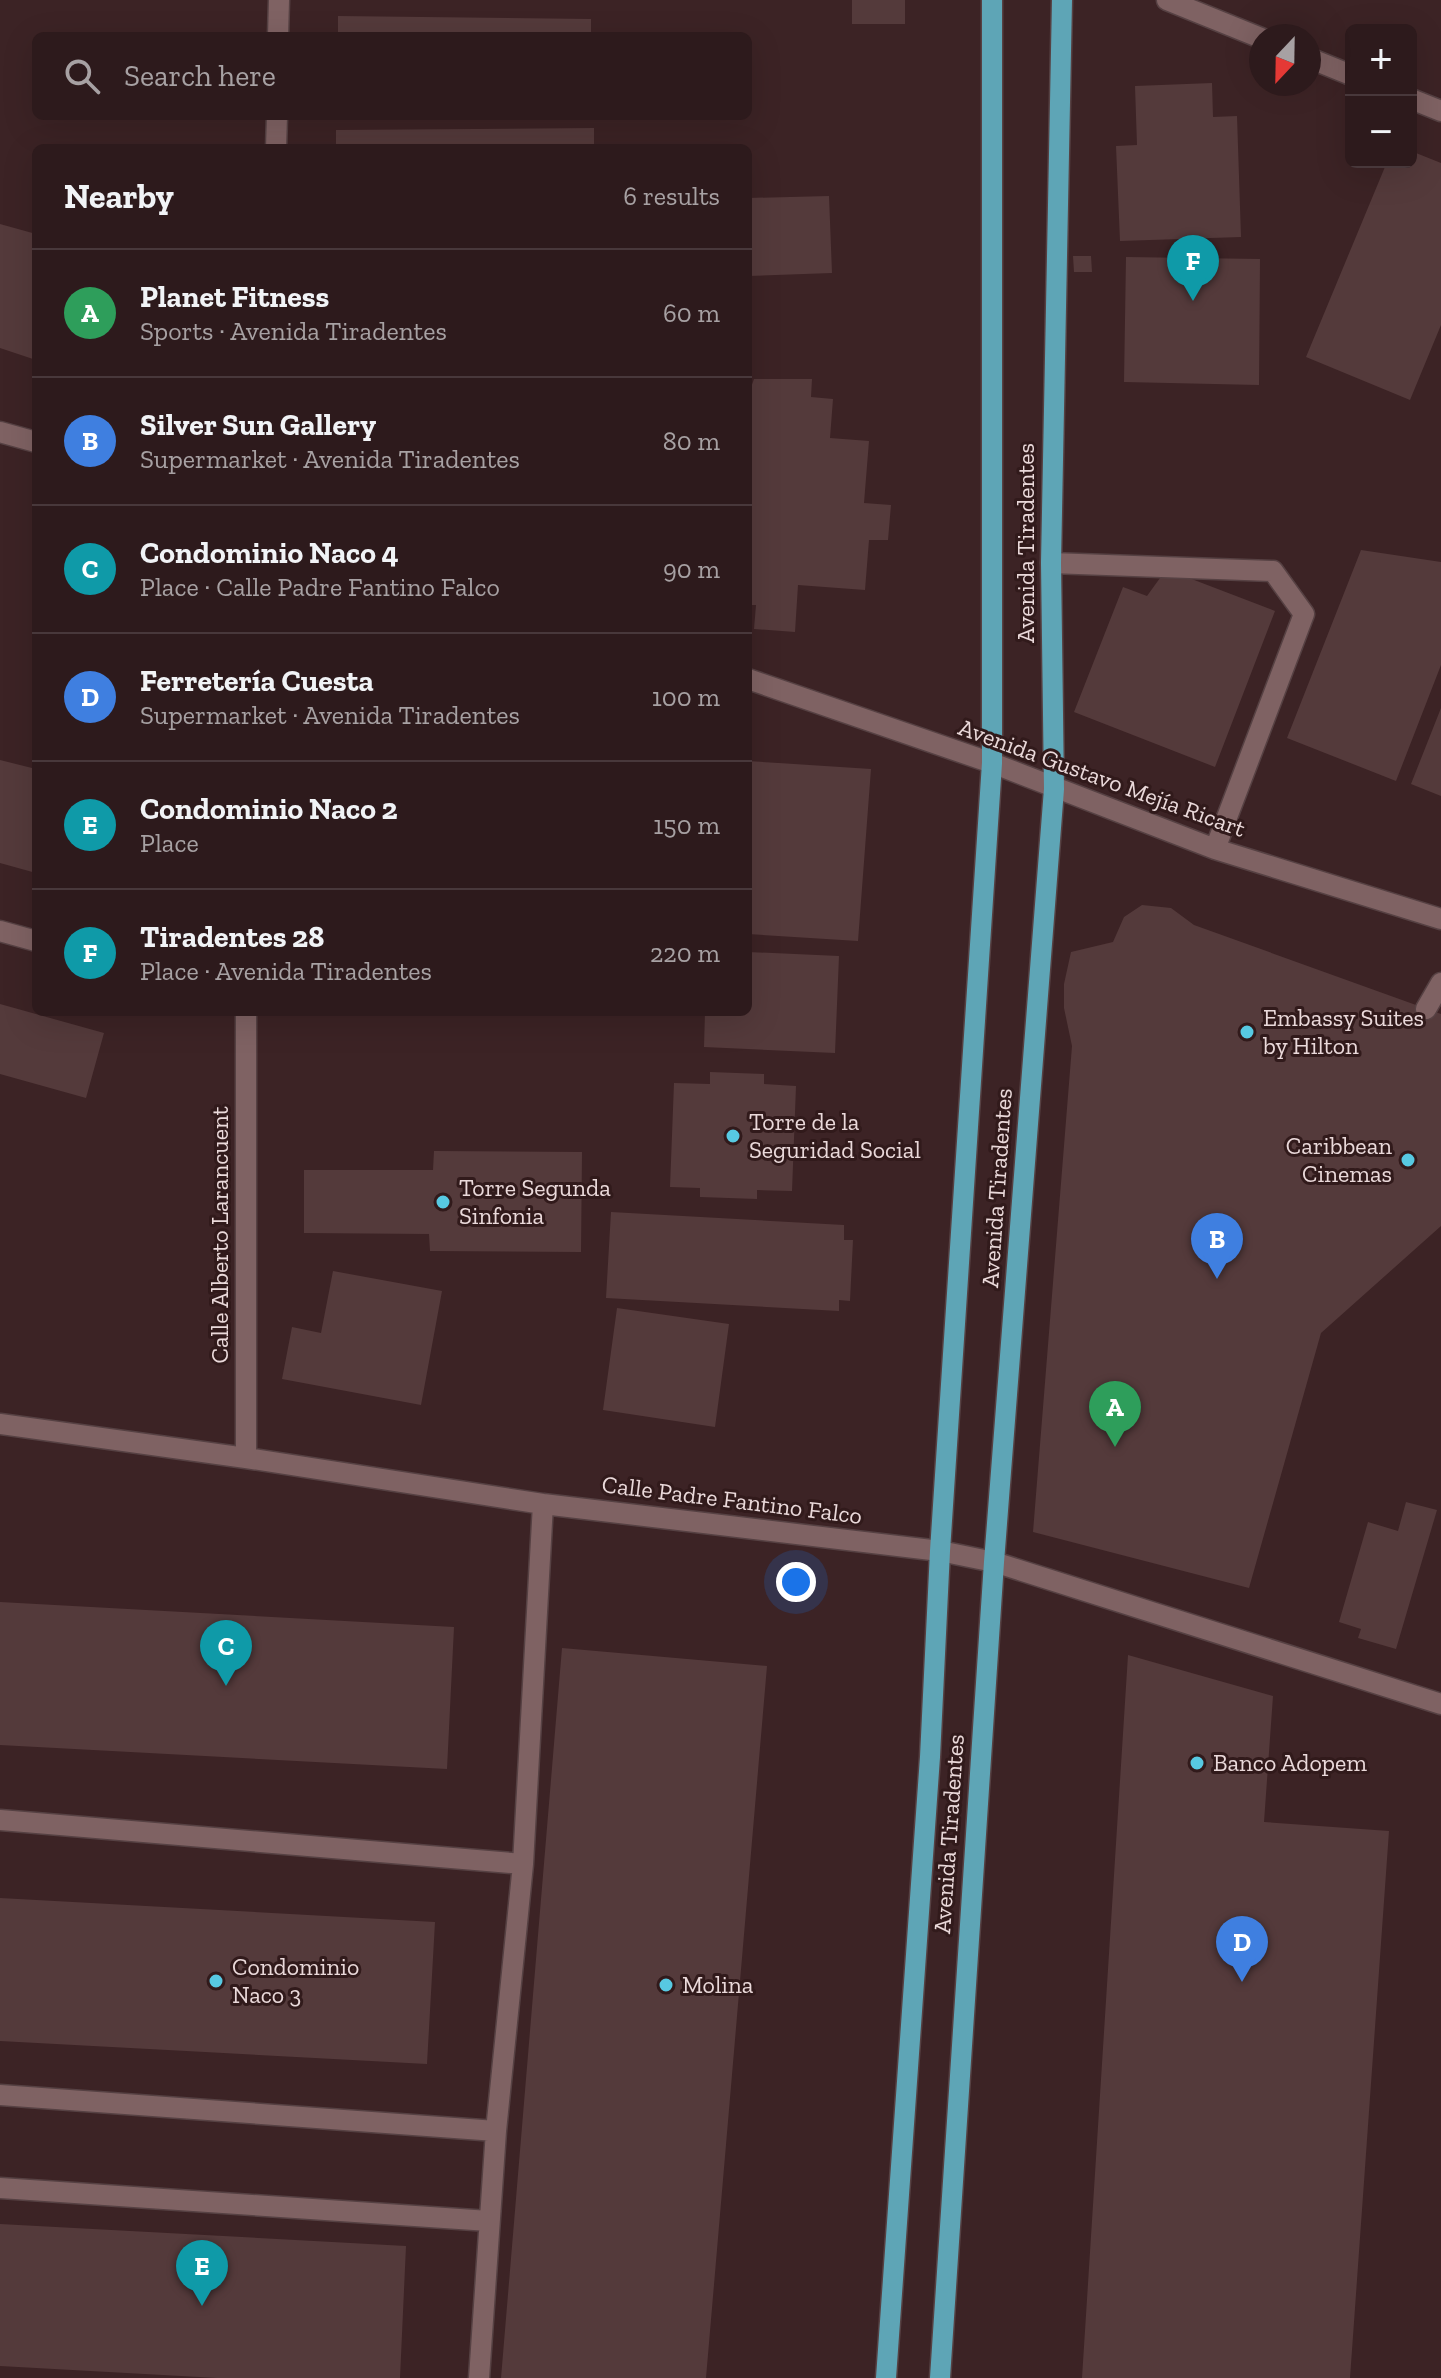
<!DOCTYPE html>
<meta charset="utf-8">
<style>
:root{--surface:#2d1a1c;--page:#392729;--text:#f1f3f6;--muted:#a7a1a3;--line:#48383b;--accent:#1a73e8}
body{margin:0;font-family:"Zilla Slab",serif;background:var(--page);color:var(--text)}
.controls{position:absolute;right:24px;top:24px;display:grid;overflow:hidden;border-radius:12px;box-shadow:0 8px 32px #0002}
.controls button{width:72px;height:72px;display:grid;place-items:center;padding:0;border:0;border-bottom:2px solid var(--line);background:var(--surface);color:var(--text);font:40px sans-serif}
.compass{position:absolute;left:1249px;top:24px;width:72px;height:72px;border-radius:50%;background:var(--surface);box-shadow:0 8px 32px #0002;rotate:202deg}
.you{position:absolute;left:796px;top:1582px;width:28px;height:28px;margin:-20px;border:6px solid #fff;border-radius:50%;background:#1a73e8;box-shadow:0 0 0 12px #1a73e833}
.badge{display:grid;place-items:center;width:52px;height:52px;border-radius:50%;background:var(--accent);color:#fff;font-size:26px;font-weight:700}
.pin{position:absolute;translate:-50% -66px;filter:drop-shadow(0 2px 4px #0008)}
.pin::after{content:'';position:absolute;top:42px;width:28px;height:24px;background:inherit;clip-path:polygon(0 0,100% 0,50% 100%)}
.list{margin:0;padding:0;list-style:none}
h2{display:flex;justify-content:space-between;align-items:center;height:104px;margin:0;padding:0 32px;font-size:34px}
h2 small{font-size:26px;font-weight:400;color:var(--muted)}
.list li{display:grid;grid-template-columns:52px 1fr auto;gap:24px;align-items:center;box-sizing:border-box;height:128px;padding:0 32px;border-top:2px solid var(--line)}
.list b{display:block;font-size:30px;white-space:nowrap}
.list p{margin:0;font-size:26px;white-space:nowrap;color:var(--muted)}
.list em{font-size:26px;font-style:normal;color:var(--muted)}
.icon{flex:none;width:44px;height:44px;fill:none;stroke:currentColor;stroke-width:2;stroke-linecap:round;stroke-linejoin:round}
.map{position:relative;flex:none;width:1441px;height:2378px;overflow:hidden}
.search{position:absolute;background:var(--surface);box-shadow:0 8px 32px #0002;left:32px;top:32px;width:720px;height:88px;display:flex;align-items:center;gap:20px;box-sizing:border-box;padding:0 28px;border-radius:12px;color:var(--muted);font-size:30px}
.panel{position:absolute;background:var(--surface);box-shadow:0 8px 32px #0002;left:32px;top:144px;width:720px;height:872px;border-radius:12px}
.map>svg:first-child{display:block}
</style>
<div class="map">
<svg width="1441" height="2378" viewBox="0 0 1441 2378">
<rect width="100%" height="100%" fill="#3c2325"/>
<path fill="#543a3b" d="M852,0H905V24H852Z
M338,16L591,19V36H338Z
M1212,83L1213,117L1237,116L1241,237L1120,241L1116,146L1137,145L1135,86Z
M594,128V148H336V130Z
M1411,151L1441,163V325L1410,400L1306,357L1387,162H1411Z
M829,196L832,273L748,276V198Z
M0,224L36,234V360L0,348Z
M1073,256H1091L1092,272H1074Z
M1126,257L1260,259L1259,385L1124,382Z
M754,379H812L811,397L833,399L830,438L869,441L864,503L891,505L888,540H869L865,590L798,585L795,632L754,629L756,605H748V396Z
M1361,550L1441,562V665L1396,781L1287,738Z
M1160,578H1189L1275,611L1215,767L1074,712L1123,587L1147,596Z
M1441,708V796L1411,784Z
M0,760L36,769V873L0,863Z
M748,761L871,769L858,941L748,934Z
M1142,905L1171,908L1194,925L1441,1014V1226L1321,1333L1249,1588L1033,1532L1072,1046L1064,1008V984L1071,952L1113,942L1124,917Z
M748,952L839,956L835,1053L704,1047L705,1012H748Z
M0,1004L104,1033L86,1098L0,1074Z
M710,1072L764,1074V1084L796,1086L792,1191L757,1190V1199L700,1197V1188L670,1187L674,1083L710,1084Z
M434,1151L582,1152L581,1252L430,1251L429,1234L304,1233V1170H433Z
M611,1212L844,1225V1240H853L850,1301L839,1300V1311L606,1298Z
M333,1271L442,1291L421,1405L282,1379L292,1327L321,1333Z
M617,1308L729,1324L715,1427L603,1410Z
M1406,1502L1437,1510L1396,1649L1358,1638L1361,1629L1339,1622L1368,1522L1398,1531Z
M0,1602L454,1627L447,1769L0,1745Z
M562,1648L767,1666L706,2378H501Z
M1128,1655L1273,1696L1264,1822L1389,1831L1350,2378H1082Z
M0,1898L435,1922L427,2064L0,2041Z
M0,2224L406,2246L400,2378H217L0,2366Z"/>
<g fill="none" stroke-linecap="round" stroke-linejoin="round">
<defs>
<path id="minor" d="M1167,0L1261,38
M278,36L279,0
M1309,58L1351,75
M1411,99L1441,111
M276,148L277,116
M0,432L36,442
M1051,563L1273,571L1304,614L1215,849
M748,679L992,763L1215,849L1441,919
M0,931L36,941
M1426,1009L1441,983
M0,1424L246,1458L543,1504L940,1551L994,1562L1441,1704
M246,1458V1012
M0,1820L523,1864
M0,2095L496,2131
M0,2188L489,2221
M479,2378L496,2131L523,1864L543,1504"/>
<path id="major" d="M886,2378L930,1757L940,1551L992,763V0
M940,2378L994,1562L1054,789L1051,563L1062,0"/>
</defs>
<use href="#minor" stroke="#564143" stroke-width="23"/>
<use href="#major" stroke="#564143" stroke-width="23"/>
<use href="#minor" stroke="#7f6263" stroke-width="20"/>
<use href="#major" stroke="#5ea5b6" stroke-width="20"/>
</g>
<g fill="#57c9e2" stroke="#311a1b" stroke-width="3">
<circle cx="1247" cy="1032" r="8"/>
<circle cx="733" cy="1136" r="8"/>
<circle cx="1408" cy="1160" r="8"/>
<circle cx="443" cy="1202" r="8"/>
<circle cx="1197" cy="1763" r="8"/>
<circle cx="216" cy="1981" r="8"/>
<circle cx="666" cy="1985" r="8"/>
</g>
<g text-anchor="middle" stroke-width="6" stroke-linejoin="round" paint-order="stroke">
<g font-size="24" fill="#ead9da" stroke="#311a1b">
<text transform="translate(1026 543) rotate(-90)" y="8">Avenida Tiradentes</text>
<text transform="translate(1102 778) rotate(20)" y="8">Avenida Gustavo Mejía Ricart</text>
<text transform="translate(997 1188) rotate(-86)" y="8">Avenida Tiradentes</text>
<text transform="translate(220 1235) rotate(-90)" y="8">Calle Alberto Larancuent</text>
<text transform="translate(732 1500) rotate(7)" y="8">Calle Padre Fantino Falco</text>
<text transform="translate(949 1834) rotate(-86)" y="8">Avenida Tiradentes</text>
</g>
<g font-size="24" fill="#ead9da" stroke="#311a1b" text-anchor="start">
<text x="1263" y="1026">Embassy Suites<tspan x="1263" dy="28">by Hilton</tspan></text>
<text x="749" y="1130">Torre de la<tspan x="749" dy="28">Seguridad Social</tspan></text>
<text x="1392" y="1154" text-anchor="end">Caribbean<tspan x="1392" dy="28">Cinemas</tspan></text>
<text x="459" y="1196">Torre Segunda<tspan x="459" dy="28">Sinfonia</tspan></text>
<text x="1213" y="1771">Banco Adopem</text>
<text x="232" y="1975">Condominio<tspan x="232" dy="28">Naco 3</tspan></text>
<text x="682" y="1993">Molina</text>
</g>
</g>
</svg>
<div class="controls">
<button>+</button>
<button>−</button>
</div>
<svg class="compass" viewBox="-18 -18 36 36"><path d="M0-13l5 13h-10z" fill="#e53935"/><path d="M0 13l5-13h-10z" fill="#a7a1a3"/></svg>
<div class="you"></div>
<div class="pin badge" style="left:1115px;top:1447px;background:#2e9e5b">A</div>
<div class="pin badge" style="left:1217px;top:1279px;background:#3f7fe0">B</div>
<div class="pin badge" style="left:226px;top:1686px;background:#0f9aa8">C</div>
<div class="pin badge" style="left:1242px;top:1982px;background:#3f7fe0">D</div>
<div class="pin badge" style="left:202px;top:2306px;background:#0f9aa8">E</div>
<div class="pin badge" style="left:1193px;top:301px;background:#0f9aa8">F</div>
<div class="search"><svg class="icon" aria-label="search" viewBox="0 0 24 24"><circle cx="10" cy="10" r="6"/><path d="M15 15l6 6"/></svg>Search here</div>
<section class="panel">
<h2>Nearby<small>6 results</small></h2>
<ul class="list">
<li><span class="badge" style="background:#2e9e5b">A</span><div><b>Planet Fitness</b><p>Sports · Avenida Tiradentes</p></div><em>60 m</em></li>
<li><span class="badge" style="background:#3f7fe0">B</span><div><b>Silver Sun Gallery</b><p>Supermarket · Avenida Tiradentes</p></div><em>80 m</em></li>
<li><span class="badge" style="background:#0f9aa8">C</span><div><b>Condominio Naco 4</b><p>Place · Calle Padre Fantino Falco</p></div><em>90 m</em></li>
<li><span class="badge" style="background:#3f7fe0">D</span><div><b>Ferretería Cuesta</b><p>Supermarket · Avenida Tiradentes</p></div><em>100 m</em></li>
<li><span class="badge" style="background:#0f9aa8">E</span><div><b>Condominio Naco 2</b><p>Place</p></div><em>150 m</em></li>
<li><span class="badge" style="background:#0f9aa8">F</span><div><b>Tiradentes 28</b><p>Place · Avenida Tiradentes</p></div><em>220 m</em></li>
</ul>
</section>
</div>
